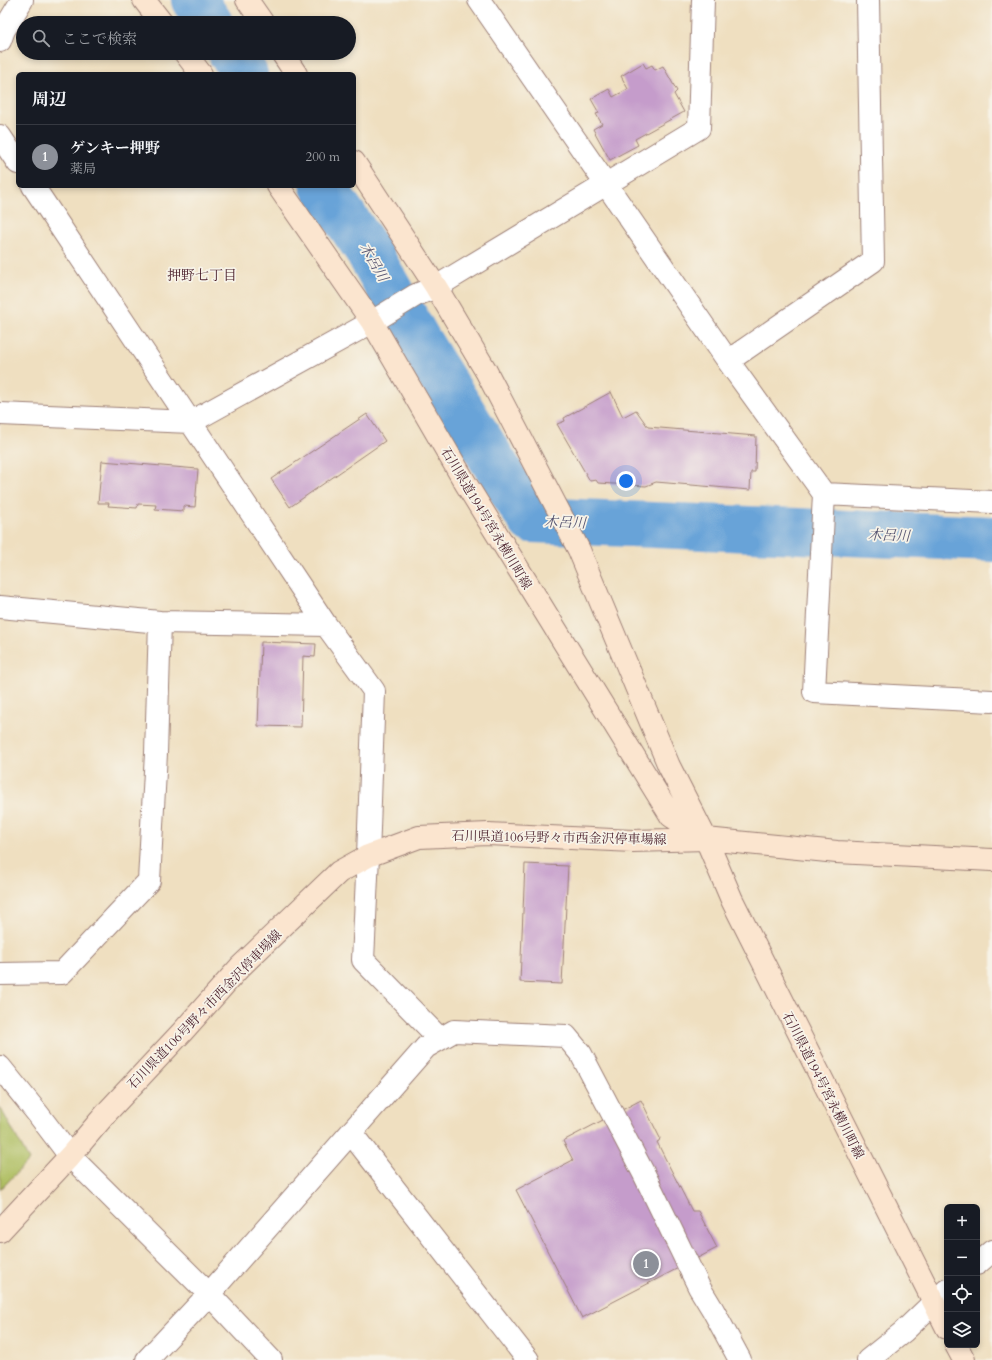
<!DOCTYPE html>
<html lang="ja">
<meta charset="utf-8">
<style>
:root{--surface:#171b24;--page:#242831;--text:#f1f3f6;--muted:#9ea1a6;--line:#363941;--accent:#8c9099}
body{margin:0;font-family:Cardo,"Noto Serif JP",serif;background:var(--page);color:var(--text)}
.controls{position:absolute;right:12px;bottom:12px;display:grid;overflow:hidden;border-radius:6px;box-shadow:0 2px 6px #0003}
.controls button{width:36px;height:36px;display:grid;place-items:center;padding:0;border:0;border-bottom:1px solid var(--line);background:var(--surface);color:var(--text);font:20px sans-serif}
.you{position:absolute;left:626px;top:481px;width:14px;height:14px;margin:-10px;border:3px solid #fff;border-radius:50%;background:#1a73e8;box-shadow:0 0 0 6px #1a73e833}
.badge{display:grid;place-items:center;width:26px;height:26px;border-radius:50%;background:var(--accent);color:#fff;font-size:13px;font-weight:700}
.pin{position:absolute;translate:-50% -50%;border:2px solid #fff;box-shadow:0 1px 4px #0006}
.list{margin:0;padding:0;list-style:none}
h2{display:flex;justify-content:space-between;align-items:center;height:52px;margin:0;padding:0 16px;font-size:17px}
h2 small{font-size:13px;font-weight:400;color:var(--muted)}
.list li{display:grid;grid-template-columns:26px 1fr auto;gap:12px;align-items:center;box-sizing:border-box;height:64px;padding:0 16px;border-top:1px solid var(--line)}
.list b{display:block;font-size:15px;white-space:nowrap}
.list p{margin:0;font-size:13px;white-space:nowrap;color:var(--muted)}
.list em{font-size:13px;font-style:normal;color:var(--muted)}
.icon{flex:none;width:22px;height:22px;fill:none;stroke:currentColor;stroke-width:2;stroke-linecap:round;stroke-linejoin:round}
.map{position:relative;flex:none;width:992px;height:1360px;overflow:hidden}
.search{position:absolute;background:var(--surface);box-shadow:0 2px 6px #0003;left:16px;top:16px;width:340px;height:44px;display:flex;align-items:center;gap:10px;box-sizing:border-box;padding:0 14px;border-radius:22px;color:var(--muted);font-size:15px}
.panel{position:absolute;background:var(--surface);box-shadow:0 2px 6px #0003;left:16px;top:72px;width:340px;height:116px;border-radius:6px}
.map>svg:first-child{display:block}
</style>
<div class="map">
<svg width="992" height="1360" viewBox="0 0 992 1360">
<rect width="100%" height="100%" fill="#f7f3e8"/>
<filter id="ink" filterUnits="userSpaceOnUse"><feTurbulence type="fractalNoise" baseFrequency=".025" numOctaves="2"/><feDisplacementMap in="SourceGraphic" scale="8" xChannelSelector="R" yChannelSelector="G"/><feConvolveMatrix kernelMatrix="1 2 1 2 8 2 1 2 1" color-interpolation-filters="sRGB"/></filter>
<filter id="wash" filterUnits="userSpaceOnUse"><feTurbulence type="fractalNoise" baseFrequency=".012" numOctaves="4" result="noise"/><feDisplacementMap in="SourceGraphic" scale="16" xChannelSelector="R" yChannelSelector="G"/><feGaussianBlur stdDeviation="0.9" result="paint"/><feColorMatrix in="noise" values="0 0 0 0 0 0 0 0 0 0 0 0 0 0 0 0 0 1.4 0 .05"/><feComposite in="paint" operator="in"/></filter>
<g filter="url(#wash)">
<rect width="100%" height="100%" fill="#efdfc0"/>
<path fill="#aebe61" stroke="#7c6e46" d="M0,1107L29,1160L0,1190Z"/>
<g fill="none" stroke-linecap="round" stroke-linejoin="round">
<path stroke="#67a3d8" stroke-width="46" d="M194,0L210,23
M231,53L245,74
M323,186L366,248L419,342L520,504L531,520L992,539"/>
</g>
<g id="blocks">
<path fill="#c59ccb" d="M643,63L646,68L652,65L655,70L663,66L677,91L674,94L684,112L635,139L638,145L610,160L593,129L602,124L596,114L599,113L591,99L609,89L613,97L628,89L621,76Z
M611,392L623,417L636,410L648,427L756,436L755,472H751L750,490L656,482L646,486L598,483L596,480L590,481L557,424L565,421L564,418Z
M367,414L385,441L290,507L271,479Z
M102,461L198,469L195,507L184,506V511L155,509L156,505L138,504L137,508L108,506L109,503H98Z
M261,642L316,644L315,657L303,656L301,727L258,726Z
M525,864L568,866L562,984L520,982Z
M641,1100L660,1138L659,1141L657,1142L665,1158L692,1211H698L717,1248L582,1318L516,1190L573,1160L563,1141Z"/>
</g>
</g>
<g filter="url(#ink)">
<use href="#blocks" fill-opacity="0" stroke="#9c7f76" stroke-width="1"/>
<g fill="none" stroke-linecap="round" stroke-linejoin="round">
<defs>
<path id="street" d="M479,0L728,361L824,494L992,502
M0,41L4,30L22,0
M0,136L18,163
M33,186L326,625L374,691L368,856L363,960L440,1039
M728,361L873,261L868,0
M0,414L191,422L372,322L416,295L436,287L699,128L703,0
M824,494L814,692L992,701
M0,607L160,622L326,625
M0,974L62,973L149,881L156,753L160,622
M0,1067L38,1114L70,1156L209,1294L271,1360
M351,1133L528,1360
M977,1264L992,1251
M147,1360L209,1294L426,1047L454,1031L566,1036L581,1054L644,1174L699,1287L713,1310L740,1360
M868,1360L903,1332L947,1290"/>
<path id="secondary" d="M144,0L162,23
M247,0L263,23
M185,53L201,74
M282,53L296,74
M354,162L436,287L486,371L579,550L669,766L706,839L732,900L947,1328
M278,186L372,322L466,484L671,816L705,838
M0,1231L70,1156L109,1110L183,1031L240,967L339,872L368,856L419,837L488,834L633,841L706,839L837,852L992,860
M956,1345L964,1360"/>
</defs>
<use href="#street" stroke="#9c7f76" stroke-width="24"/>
<use href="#secondary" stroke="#9c7f76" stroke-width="24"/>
<use href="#street" stroke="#fff" stroke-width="22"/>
<use href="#secondary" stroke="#fbe5cf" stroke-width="22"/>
</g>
</g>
<g text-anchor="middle" stroke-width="3.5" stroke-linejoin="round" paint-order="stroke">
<g font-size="13" fill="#4a1f2b" stroke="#f7f3e8">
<text transform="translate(487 518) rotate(59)" y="5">石川県道194号宮永横川町線</text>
<text transform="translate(559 837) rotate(1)" y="5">石川県道106号野々市西金沢停車場線</text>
<text transform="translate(204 1009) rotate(-46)" y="5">石川県道106号野々市西金沢停車場線</text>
<text transform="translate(824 1085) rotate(63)" y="5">石川県道194号宮永横川町線</text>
</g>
<g font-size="14" font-style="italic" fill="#565470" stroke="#f7f3e8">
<text transform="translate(374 262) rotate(60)" y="5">木呂川</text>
<text transform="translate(565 522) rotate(2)" y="5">木呂川</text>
<text transform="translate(889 535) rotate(2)" y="5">木呂川</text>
</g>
<g font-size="14" fill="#4a1f2b" stroke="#f7f3e8">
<text x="202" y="280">押野七丁目</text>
</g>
</g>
</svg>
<div class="controls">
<button>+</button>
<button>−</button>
<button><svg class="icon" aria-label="locate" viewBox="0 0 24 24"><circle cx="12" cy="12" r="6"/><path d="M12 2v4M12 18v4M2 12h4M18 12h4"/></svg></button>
<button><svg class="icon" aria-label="layers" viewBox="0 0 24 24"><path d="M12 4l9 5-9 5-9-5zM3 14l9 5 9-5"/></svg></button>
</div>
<div class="you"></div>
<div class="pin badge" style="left:646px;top:1264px">1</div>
<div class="search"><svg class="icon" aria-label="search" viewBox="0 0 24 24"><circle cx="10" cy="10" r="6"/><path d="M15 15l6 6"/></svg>ここで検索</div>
<section class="panel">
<h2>周辺<small></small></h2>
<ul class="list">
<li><span class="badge">1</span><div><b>ゲンキー押野</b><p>薬局</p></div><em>200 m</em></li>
</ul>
</section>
</div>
